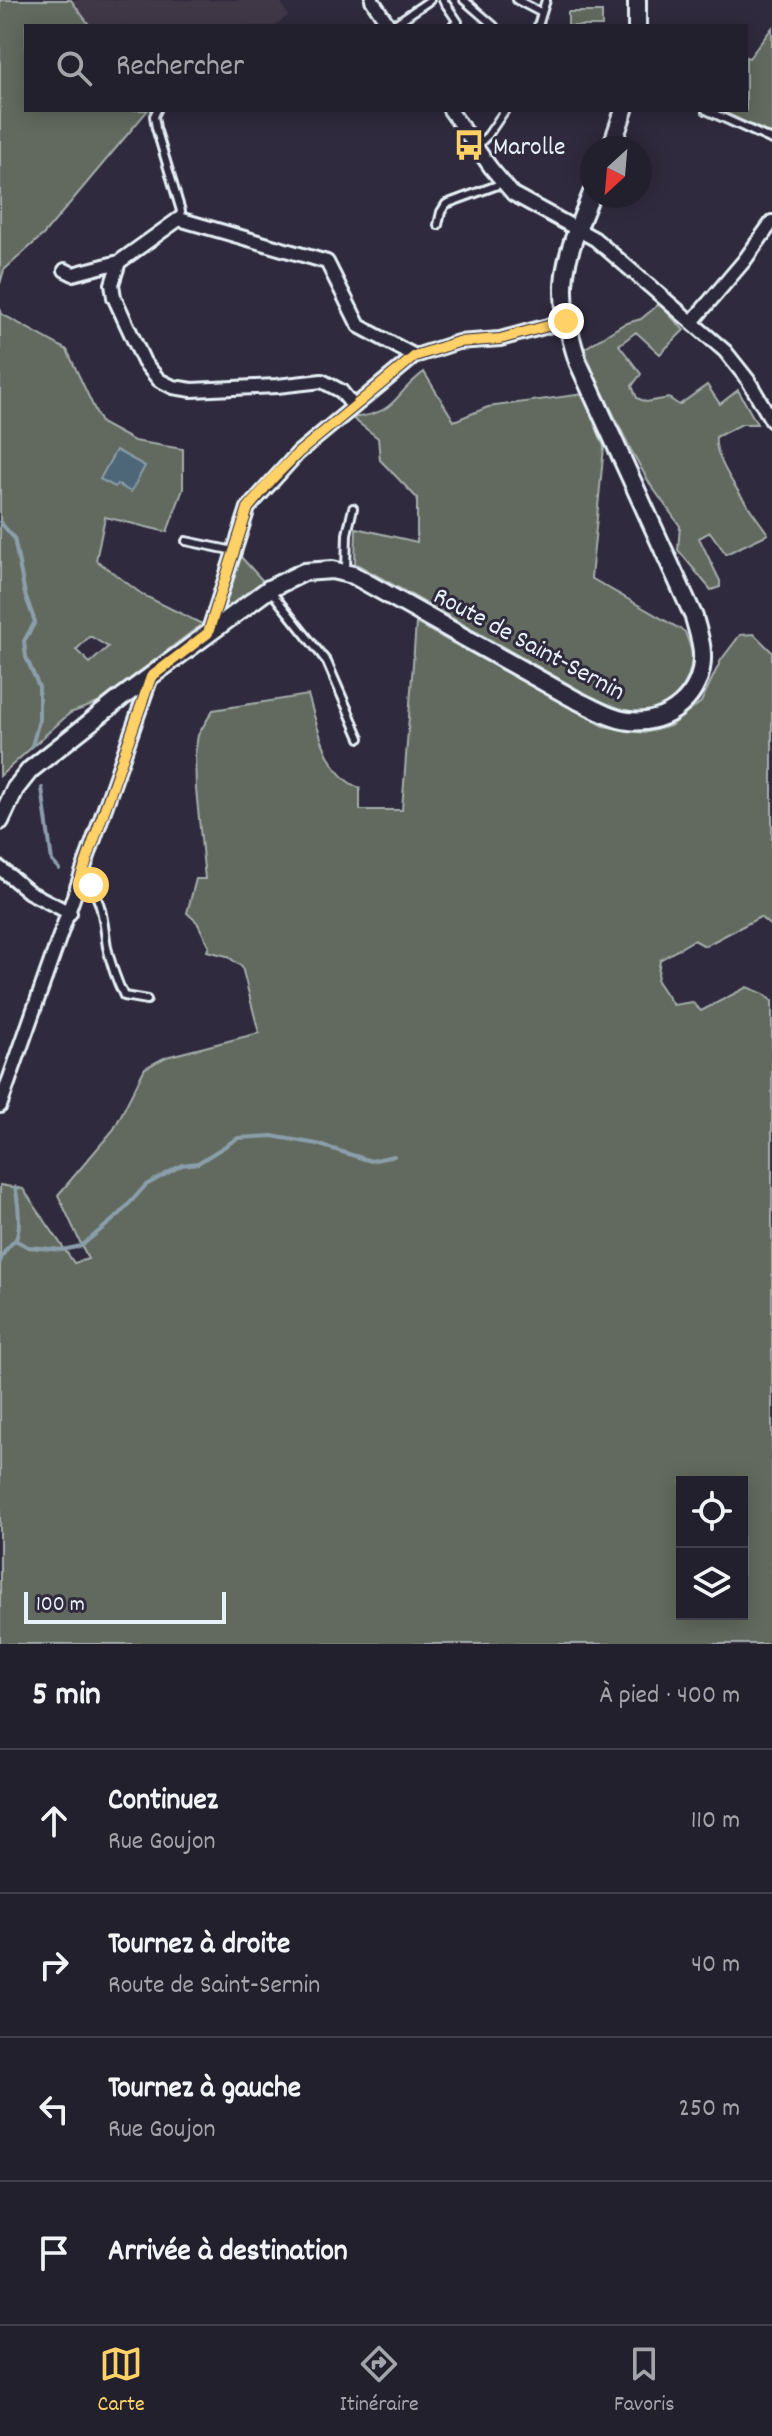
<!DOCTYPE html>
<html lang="fr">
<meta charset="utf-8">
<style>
:root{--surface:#23202e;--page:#2b2836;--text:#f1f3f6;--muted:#a3a3aa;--line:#403e4a;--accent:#ffd166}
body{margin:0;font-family:Dekko,sans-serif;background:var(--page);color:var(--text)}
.controls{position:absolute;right:24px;bottom:24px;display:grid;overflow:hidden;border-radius:0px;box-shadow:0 4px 20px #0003}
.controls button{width:72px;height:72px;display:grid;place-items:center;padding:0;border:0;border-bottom:2px solid var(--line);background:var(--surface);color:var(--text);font:40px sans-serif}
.compass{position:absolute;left:580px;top:136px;width:72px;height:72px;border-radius:50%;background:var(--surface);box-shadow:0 4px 20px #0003;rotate:206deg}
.scale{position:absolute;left:24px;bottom:20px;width:202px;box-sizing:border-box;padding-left:8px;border:4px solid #e8f1f8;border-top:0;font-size:22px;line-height:28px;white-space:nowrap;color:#e8f1f8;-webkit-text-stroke:6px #2f2a3d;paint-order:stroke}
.stop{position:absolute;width:24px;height:24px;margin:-18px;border:6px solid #ffd166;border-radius:50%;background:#fff}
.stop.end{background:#ffd166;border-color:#fff;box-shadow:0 2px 8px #0008}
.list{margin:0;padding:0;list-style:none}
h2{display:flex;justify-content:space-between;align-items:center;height:104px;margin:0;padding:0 32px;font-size:34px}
h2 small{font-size:26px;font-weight:400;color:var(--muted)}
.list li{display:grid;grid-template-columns:52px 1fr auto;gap:24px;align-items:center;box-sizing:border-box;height:144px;padding:0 32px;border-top:2px solid var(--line)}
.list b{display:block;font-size:30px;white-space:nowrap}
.list p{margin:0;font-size:26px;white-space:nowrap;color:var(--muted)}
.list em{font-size:26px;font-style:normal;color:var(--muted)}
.icon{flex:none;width:44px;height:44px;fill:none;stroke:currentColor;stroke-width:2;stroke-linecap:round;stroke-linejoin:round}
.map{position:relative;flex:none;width:772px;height:1644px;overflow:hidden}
.search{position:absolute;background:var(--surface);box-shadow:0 4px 20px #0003;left:24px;right:24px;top:24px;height:88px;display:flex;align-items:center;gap:20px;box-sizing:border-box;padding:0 28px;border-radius:0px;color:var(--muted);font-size:30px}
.sheet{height:680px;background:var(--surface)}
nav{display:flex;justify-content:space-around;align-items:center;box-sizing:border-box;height:112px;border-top:2px solid var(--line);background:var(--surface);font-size:22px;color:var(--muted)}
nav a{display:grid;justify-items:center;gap:4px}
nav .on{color:var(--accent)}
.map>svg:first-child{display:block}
</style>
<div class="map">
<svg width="772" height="1644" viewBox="0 0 772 1644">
<rect width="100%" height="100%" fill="#2f2a3d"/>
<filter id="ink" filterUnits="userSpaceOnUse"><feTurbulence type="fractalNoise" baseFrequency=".0125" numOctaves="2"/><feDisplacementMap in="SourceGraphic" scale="16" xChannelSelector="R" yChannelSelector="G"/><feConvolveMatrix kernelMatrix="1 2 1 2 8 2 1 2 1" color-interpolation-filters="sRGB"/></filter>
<g filter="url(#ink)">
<path fill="#413747" d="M71,0H280L288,16L274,26H90Z"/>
<path fill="#626b5f" stroke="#a5aeac" stroke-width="2" fill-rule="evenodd" d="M0,0H71L90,26H26V110H148L44,234L4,270L0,284Z
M568,12H602V26H568Z
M772,28V135L720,110H746V57L749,58Z
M659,304L684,330L660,354L636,332L619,345L641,374L632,386L637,398L646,402L669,398L679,405L707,385L720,404L738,390L757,424H742L716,437C712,461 754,513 768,534L726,554L710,532L699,538L720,581V587L711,590L678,550L680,526L650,484L631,450L582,350L624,324L641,319Z
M0,308L2,314L67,350L101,423L134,441L183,449V489L167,532L105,517L96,560L143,595L202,624L98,703L70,713L0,776ZM90,636L108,647L90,663L76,650Z
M424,372L454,421L488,407L583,394L604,447L591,578L685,632C688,640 692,649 692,657C691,684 671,712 641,713C630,713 615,707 604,704L355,563L356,528L417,542V498L380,460L378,438L352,418C400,412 390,397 424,372Z
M241,557L263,581L226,611L224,606Z
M416,623L604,726L644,733L670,726L701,702L721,660L740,635L754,634L772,652V927L760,917L705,946L694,940L660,960L657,981L673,1005L692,1002L701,1011L747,987L762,993L772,1001V1644H0V1185L23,1189L74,1263L88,1259L58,1195L114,1129L145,1068L166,1057L259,1033L242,967L227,956L207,951L209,946L197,922L187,913L196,879H205L196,789L195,754L198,735L213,710L308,695C318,726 326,776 360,788V810H402ZM682,1482H742V1614H682Z"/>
<path fill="#4d6678" stroke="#8b9eab" stroke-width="2" d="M116,450L145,466L131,492L117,484L115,487L100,479Z"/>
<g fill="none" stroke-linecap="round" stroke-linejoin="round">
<path stroke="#8b9eab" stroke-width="4" d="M0,522L14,538L25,594L35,622L24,641L26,657L39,687V720L32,746
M42,788L52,861L59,869
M15,1240L28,1247L62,1250L81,1246L119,1215L146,1185L182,1165L198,1163L238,1138L272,1136L317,1144L371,1161L394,1156
M0,1262C4,1250 7,1249 15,1240C22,1232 18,1199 15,1187"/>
<defs>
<path id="service" d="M443,0L458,22L452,26
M464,0L494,26
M517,0L542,13
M392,26L430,0
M538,26L546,0
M157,110L154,116L156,128L181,211L179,219
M706,110L772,140
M476,147L488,135L505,110
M438,225L441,212L446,204L503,183
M186,541L234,551
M346,570L347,534L353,508
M269,589L327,662L360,738
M81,877C103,894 103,921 107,947C111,964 116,980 124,996L147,1000"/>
<path id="minor" d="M372,0L389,26
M450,110L491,168L513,194L595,239L725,351L748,380L772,421
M65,270L73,274L119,262
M692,322L744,261L772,222
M353,406L341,391L322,381L277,386L192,390L173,387L159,380L144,362L114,297L112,284L119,262L179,219L327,262L359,326L415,356
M208,633L248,508L298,453L415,356L458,342L500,339L566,321
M0,868L29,892L70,913
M0,1106L151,677"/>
<path id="tertiary" d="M637,0V26
M611,148L624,110
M0,821L15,789L30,770L121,698L269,589L304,572L332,570L353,575L576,700C592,707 610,719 629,721C668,726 704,695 702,654C702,642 697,629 694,617L578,362C554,286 562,265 592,193"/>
</defs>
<use href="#service" stroke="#e8f1f8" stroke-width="12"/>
<use href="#minor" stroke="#e8f1f8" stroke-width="18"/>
<use href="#tertiary" stroke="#e8f1f8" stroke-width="22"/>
<use href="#service" stroke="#2f2a3d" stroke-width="6"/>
<use href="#minor" stroke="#2f2a3d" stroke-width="12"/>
<use href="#tertiary" stroke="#2f2a3d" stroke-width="16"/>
</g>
</g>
<g fill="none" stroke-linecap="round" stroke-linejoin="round" filter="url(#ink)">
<path stroke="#ffd166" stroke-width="10" d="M91,885L81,877L151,677L208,633L248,508L273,478L298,453L415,356L458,342L500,339L566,321"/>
</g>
<defs>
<symbol id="bus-bare" viewBox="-9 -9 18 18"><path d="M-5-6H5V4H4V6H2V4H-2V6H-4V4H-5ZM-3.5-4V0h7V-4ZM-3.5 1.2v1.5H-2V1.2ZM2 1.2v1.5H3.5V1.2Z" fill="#ffd166" stroke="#2f2a3d" stroke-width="2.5" paint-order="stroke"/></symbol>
</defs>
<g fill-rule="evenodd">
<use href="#bus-bare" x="447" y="123" width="44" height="44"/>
</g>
<g text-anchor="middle" stroke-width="6" stroke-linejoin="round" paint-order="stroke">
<g font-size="26" fill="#e8f1f8" stroke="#2f2a3d" text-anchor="start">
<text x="493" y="154">Marolle</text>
</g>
<g font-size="26" fill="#e8f1f8" stroke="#2f2a3d">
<text transform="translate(530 642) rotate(28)" y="9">Route de Saint-Sernin</text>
</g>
</g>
</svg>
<div class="controls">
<button><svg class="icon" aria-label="locate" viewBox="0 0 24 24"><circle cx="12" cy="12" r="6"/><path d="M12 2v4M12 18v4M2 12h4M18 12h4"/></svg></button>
<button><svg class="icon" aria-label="layers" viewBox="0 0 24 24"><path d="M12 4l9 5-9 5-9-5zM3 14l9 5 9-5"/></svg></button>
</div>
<svg class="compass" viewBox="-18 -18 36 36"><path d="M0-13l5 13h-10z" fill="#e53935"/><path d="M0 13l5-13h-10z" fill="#a3a3aa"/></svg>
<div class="scale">100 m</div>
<div class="stop" style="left:91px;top:885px"></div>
<div class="stop end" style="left:566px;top:321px"></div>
<div class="search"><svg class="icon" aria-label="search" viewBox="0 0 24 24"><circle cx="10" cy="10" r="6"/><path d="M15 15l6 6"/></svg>Rechercher</div>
</div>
<section class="sheet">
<h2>5 min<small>À pied · 400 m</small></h2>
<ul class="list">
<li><svg class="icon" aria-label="ahead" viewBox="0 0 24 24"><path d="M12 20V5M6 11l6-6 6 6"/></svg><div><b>Continuez</b><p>Rue Goujon</p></div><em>110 m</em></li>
<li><svg class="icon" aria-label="right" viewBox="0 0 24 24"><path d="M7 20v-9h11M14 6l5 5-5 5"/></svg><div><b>Tournez à droite</b><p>Route de Saint-Sernin</p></div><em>40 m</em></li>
<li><svg class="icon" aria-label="left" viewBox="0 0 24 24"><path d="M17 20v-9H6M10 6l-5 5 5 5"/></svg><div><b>Tournez à gauche</b><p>Rue Goujon</p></div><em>250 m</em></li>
<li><svg class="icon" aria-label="arrive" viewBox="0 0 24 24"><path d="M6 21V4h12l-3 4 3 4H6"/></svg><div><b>Arrivée à destination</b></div></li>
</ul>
</section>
<nav>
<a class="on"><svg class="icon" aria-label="map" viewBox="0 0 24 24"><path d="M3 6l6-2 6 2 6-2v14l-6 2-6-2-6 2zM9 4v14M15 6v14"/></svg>Carte</a>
<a><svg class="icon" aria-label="directions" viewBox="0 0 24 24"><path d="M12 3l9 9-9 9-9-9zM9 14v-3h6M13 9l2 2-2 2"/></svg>Itinéraire</a>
<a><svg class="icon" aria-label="saved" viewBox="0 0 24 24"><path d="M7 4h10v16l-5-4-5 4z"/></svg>Favoris</a>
</nav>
